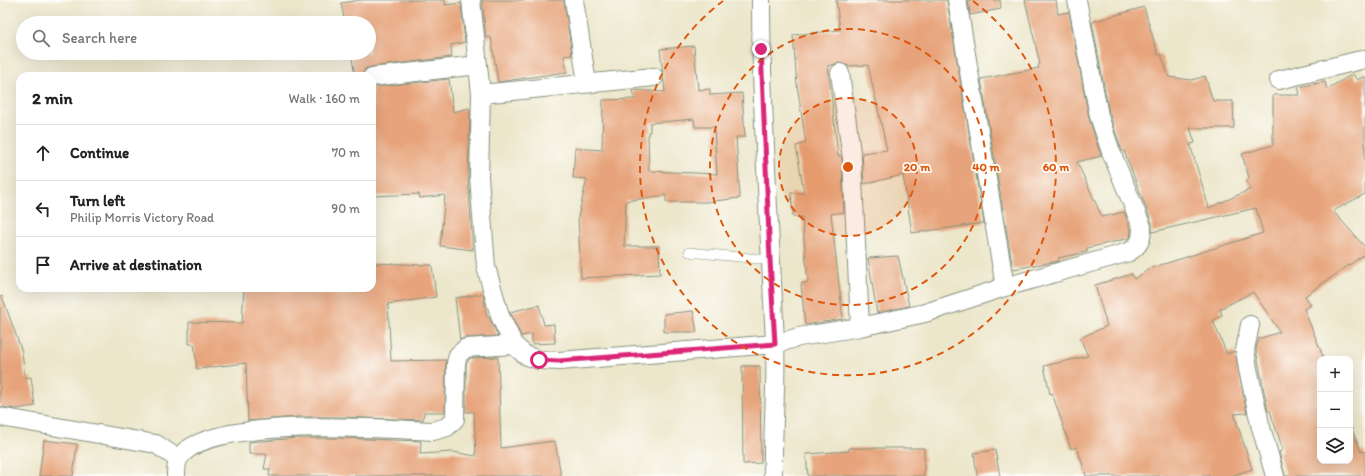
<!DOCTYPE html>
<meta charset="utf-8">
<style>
:root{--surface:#fff;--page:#f6f6f6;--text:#222;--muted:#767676;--line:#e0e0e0}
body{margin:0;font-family:Itim,sans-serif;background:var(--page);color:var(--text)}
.controls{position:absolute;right:12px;bottom:12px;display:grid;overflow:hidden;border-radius:8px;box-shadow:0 4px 16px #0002}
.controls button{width:36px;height:36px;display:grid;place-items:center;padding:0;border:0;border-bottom:1px solid var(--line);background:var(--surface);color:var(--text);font:20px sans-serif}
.stop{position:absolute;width:12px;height:12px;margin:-9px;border:3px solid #db2777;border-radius:50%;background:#fff}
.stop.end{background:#db2777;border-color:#fff;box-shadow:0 1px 4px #0008}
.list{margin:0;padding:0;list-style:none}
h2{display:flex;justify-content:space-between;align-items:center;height:52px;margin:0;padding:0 16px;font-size:17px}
h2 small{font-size:13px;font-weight:400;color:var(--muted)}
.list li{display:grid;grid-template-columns:26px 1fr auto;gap:12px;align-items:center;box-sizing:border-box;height:56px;padding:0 16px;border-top:1px solid var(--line)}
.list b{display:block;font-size:15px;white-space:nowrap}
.list p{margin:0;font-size:13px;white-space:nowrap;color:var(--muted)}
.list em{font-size:13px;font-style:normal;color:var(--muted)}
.icon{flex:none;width:22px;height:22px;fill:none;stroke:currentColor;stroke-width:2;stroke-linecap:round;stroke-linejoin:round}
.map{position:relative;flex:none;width:1365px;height:476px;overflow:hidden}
.search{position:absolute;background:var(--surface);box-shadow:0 4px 16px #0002;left:16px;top:16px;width:360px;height:44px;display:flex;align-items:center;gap:10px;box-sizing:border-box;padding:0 14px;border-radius:22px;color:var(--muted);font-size:15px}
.panel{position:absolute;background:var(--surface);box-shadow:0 4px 16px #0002;left:16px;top:72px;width:360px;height:220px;border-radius:12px}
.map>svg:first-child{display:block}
</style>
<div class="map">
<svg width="1365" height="476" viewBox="0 0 1365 476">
<rect width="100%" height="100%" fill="#fdfcf7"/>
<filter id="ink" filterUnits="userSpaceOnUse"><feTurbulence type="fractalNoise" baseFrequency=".025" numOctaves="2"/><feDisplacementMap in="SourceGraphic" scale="8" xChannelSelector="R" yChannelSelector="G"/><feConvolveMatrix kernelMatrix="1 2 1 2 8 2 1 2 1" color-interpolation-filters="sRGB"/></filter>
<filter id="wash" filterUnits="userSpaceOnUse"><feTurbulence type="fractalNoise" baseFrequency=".012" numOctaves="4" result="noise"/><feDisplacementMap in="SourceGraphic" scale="16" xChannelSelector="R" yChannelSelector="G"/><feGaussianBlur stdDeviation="0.9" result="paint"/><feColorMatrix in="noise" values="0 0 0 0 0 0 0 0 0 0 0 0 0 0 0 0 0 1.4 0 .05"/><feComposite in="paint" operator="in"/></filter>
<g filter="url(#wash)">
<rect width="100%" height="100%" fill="#ece6ca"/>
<g id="blocks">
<path fill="#e7a47c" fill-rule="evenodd" d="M361,0H445V5L461,3L465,42L451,45L452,57L371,67L365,69L362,76H355L351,53H369V23H345L341,3Z
M482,0H564L572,55L564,56L567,72L498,82L491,37L486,38Z
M836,0H947L984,223L912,233L903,175L864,184L862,153L887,150L868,65L847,66L839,63L828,66L838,156H841L842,160L844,212L831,214L843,319L805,325L801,284L808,282L802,217H793L791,193H804L796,146L806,143L797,85L793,35L840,30Z
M968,0H1000L1001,9L970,15Z
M1025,0H1056L1058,14L1069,12L1089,118L1101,156L1077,162L1102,217L1124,212L1131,231L1130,238L1087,248V252L1058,258L1059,261L1013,269L981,79L1039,68L1038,65L1040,64Z
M1144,7L1158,55L1161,54L1169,77L1192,80L1205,76L1213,101H1233L1234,128H1190L1195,143L1190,144L1209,208L1251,189L1246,180L1249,178L1242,154L1273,145V95H1300L1298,87L1325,82L1327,89L1353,74L1357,80L1365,76V194L1333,211L1365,247V254L1305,296L1311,305L1304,309L1324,359H1320V461H1350V424L1361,452L1365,451V476H1285L1279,452L1283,450L1270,411H1268L1256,350L1257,343L1259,342L1258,339L1280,332L1253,292L1220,309L1222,315L1213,321L1227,354L1235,351L1247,413L1234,414L1252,469L1231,476H1086L1077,447L1071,449L1052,393L1050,394L1044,366L1088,356L1080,338L1107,326L1095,285L1132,274L1134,279L1151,268L1263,233L1256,208L1152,232V223L1124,151H1122L1121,148L1109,113L1092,22Z
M694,46L698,90L710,89V95L742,93L745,137H736L740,198L707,202H666V195L626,201L624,246H659L660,274L581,278L578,217L587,179L573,178L575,148L602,150L603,100L635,99L633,90L665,92L660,49ZM694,119L695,127H714L717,174L649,171L648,132H650V123Z
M449,79L453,112L469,108L470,110L468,177L473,250L440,246L445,195L420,198L419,194L372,196V87Z
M898,256L909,306L877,313L868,258Z
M372,263L432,265L436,297L388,304L391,361L446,360L445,412H424L423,420L338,417H297L248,421L246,363L197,369L194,344H189V322L242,323L244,288H372Z
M483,294L487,317H489L498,336L465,338L460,340L455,298Z
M2,296L22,352L25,378L31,377L35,406L16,409L0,407V297Z
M539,305L544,325L554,324L555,343L532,344V334L521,336L510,312Z
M693,311L697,332H664V314Z
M498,357L501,448L555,441L561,476H269L270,469H264L267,454H249V442L298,438H338L421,441L420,454L453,452L476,456L474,412H466V364L470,358Z
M742,366H760L761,463L743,464Z
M44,440L77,444L73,476H39Z
M849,448H924V476H808L806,454L849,451Z
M995,450L1000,476H977L974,453Z"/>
</g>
</g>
<g filter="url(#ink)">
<use href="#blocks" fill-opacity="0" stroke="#86927f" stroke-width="1"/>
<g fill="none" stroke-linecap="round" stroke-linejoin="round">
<defs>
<path id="lane" d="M689,252L770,260"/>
<path id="street" d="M471,0L481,94L479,177L486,267L500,316L514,345L525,355L539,360L559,361L775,344L799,337L860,327L925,313L1005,287L1129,252C1140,245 1142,239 1142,227L1111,152L1099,116L1077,0
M574,0L587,83
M761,0C761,114 770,228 775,343C777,387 772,432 773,476
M957,0L1005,287
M840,73L852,159L860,327
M372,77L478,65
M1279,80L1365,59
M481,94L654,77
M1250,325L1245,350L1248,369L1260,424L1275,476
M0,417L156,444L178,459
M176,476C176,470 176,463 179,458C207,415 384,429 433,431L447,427L455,419L456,363L458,355L466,348L514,345"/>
</defs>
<use href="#lane" stroke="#86927f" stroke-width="10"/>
<use href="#street" stroke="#86927f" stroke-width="20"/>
<use href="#lane" stroke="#fff" stroke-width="9"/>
<use href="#street" stroke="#fff" stroke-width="18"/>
</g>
</g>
<g fill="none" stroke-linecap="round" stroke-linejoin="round" filter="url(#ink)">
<path stroke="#db2777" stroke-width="5" d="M539,360L559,361L775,344L770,260L761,49"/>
</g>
<circle cx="848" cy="167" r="69" fill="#de580e" fill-opacity=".12"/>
<g fill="none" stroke="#de580e" stroke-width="2" stroke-dasharray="7 5">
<circle cx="848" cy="167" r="69"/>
<circle cx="848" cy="167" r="138"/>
<path d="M973 1A208 208 0 1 1 723 1"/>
</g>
<circle cx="848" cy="167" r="6" fill="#de580e" stroke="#fdfcf7" stroke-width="2"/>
<g font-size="12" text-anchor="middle" font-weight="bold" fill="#de580e" stroke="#fdfcf7" stroke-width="3.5" stroke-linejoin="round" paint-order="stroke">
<text x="917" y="171">20 m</text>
<text x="986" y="171">40 m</text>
<text x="1056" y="171">60 m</text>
</g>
</svg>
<div class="controls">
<button>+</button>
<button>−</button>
<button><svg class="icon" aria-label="layers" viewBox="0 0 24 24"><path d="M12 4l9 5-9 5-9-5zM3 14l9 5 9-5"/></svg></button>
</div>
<div class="stop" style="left:539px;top:360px"></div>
<div class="stop end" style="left:761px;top:49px"></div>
<div class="search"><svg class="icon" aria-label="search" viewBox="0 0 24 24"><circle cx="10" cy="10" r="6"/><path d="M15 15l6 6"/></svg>Search here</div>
<section class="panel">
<h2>2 min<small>Walk · 160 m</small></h2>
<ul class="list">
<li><svg class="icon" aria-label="ahead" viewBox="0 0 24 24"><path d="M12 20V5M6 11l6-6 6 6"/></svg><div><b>Continue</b></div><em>70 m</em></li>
<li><svg class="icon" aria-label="left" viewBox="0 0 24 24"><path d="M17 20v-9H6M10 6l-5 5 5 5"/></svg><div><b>Turn left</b><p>Philip Morris Victory Road</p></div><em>90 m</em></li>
<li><svg class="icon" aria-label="arrive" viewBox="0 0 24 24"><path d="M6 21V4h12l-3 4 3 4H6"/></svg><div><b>Arrive at destination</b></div></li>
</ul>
</section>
</div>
